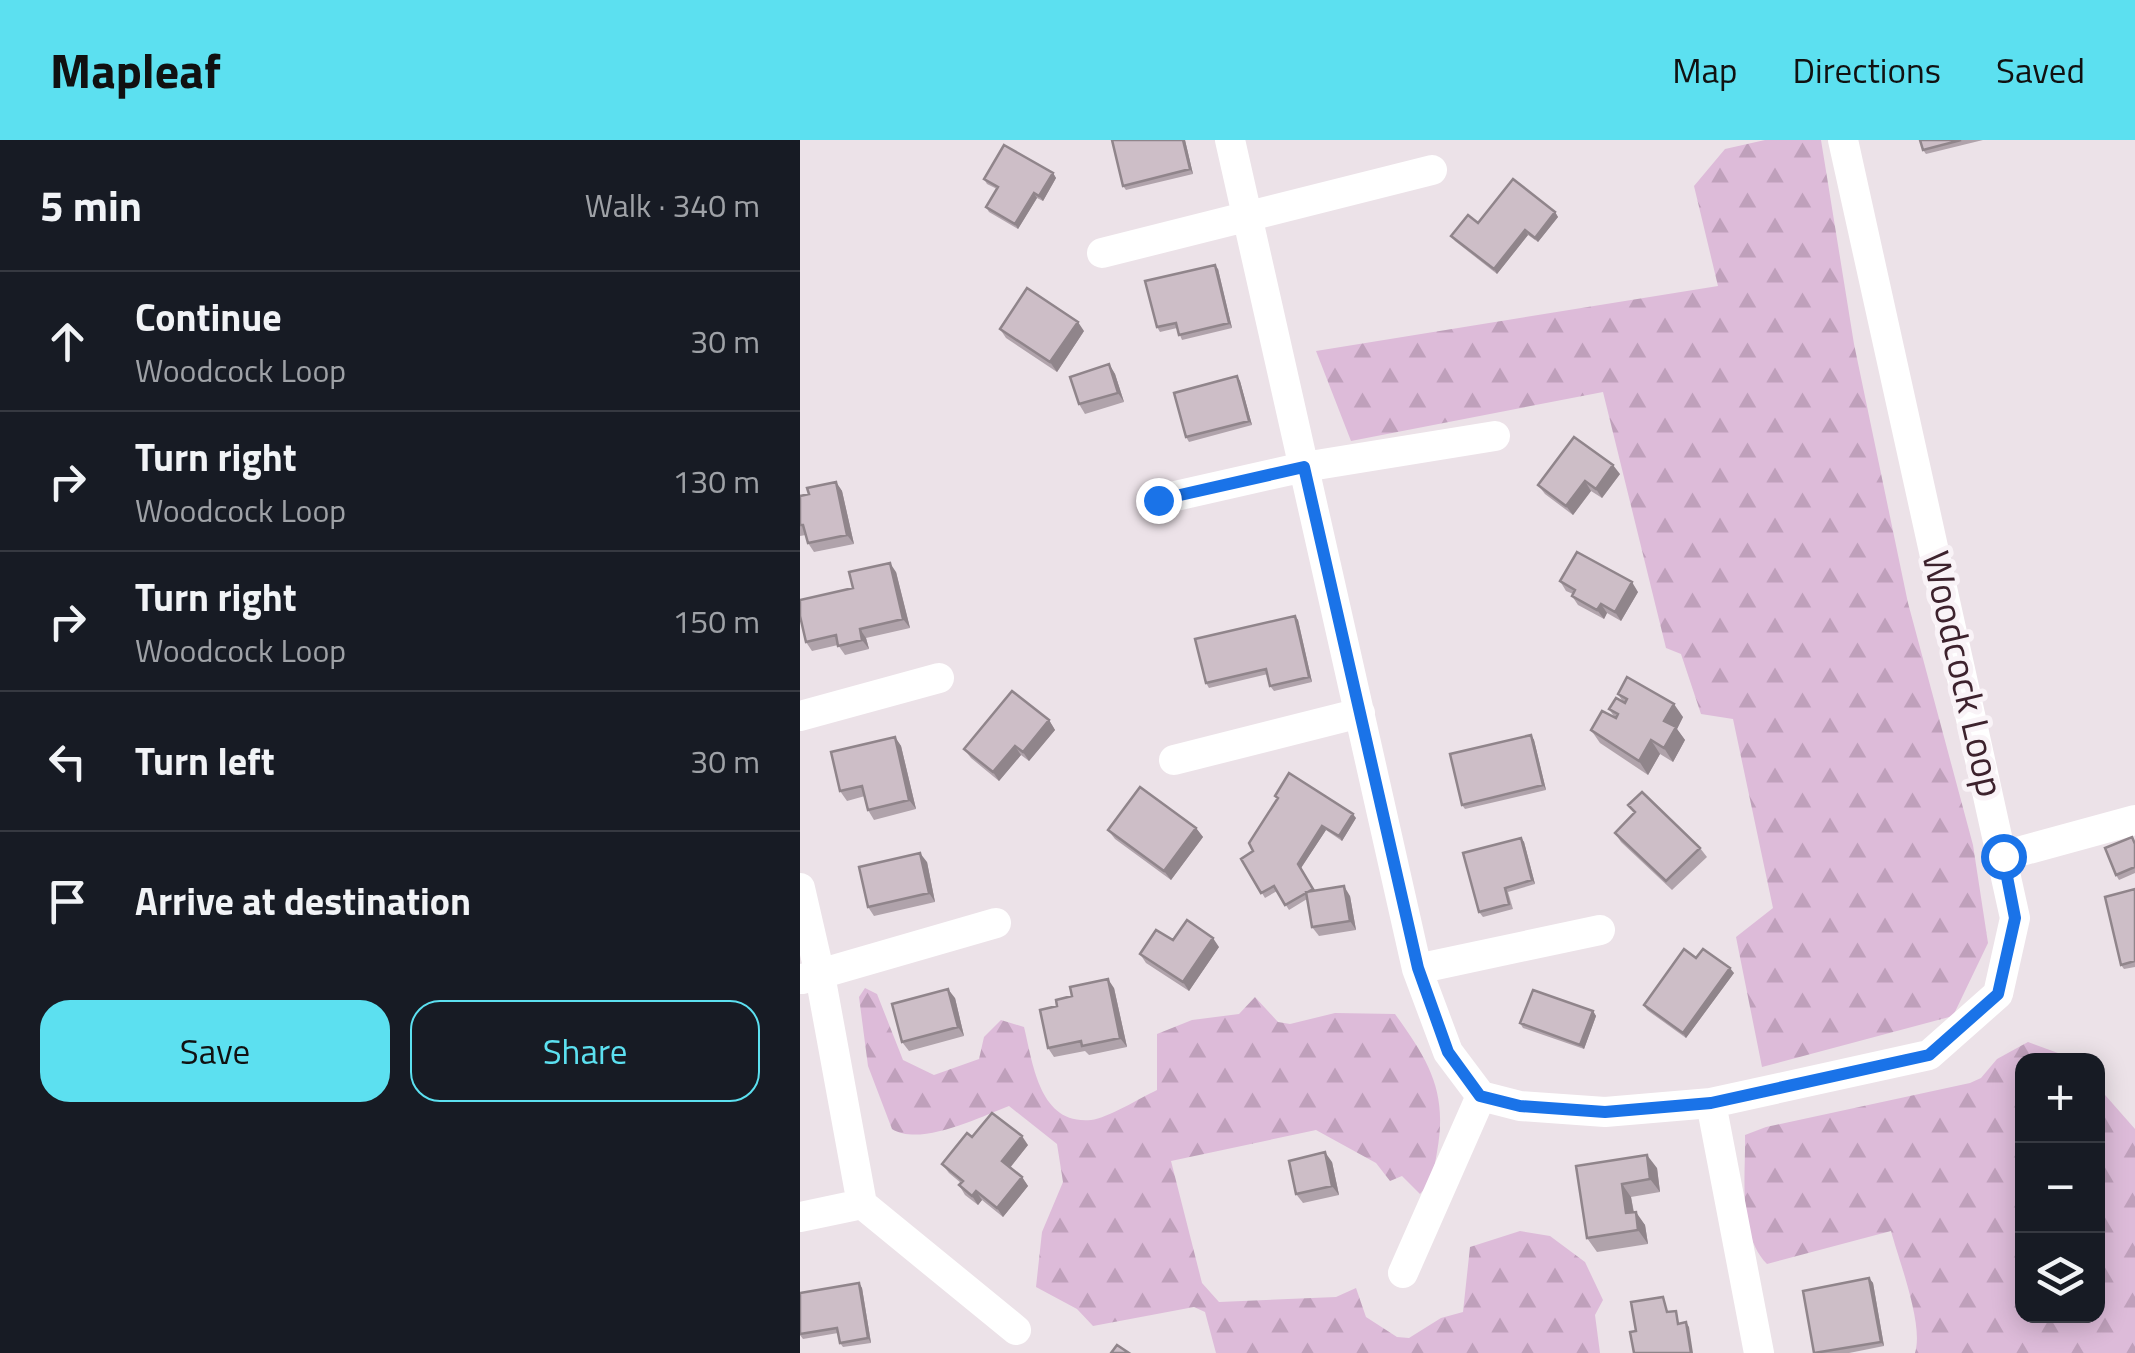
<!DOCTYPE html>
<meta charset="utf-8">
<style>
:root{--surface:#171b24;--page:#20242c;--text:#f1f3f6;--muted:#9ea1a6;--line:#363941;--accent:#5ce0f0}
body{margin:0;font-family:"Titillium Web",sans-serif;background:var(--page);color:var(--text)}
.controls{position:absolute;right:30px;bottom:30px;display:grid;overflow:hidden;border-radius:20px;box-shadow:0 5px 25px #0003}
.controls button{width:90px;height:90px;display:grid;place-items:center;padding:0;border:0;border-bottom:2px solid var(--line);background:var(--surface);color:var(--text);font:50px sans-serif}
.stop{position:absolute;width:30px;height:30px;margin:-22px;border:8px solid #1a73e8;border-radius:50%;background:#fff}
.stop.end{background:#1a73e8;border-color:#fff;box-shadow:0 2px 10px #0008}
.list{margin:0;padding:0;list-style:none}
h2{display:flex;justify-content:space-between;align-items:center;height:130px;margin:0;padding:0 40px;font-size:42px}
h2 small{font-size:32px;font-weight:400;color:var(--muted)}
.list li{display:grid;grid-template-columns:65px 1fr auto;gap:30px;align-items:center;box-sizing:border-box;height:140px;padding:0 40px;border-top:2px solid var(--line)}
.list b{display:block;font-size:38px;white-space:nowrap}
.list p{margin:0;font-size:32px;white-space:nowrap;color:var(--muted)}
.list em{font-size:32px;font-style:normal;color:var(--muted)}
.actions{display:flex;gap:20px;padding:30px 40px}
.actions a{flex:1;padding:22px 0;border:2px solid var(--accent);border-radius:30px;text-align:center;font-size:35px;color:var(--accent)}
.actions .main{background:var(--accent);color:#111}
.icon{flex:none;width:55px;height:55px;fill:none;stroke:currentColor;stroke-width:2;stroke-linecap:round;stroke-linejoin:round}
.map{position:relative;flex:none;width:1335px;height:1213px;overflow:hidden}
header{display:flex;align-items:center;gap:60px;box-sizing:border-box;height:140px;padding:0 50px;background:var(--accent);color:#111}
header strong{font-size:48px}
nav{display:flex;gap:55px;margin-inline-start:auto;font-size:35px}
main{display:flex}
aside{flex:1;background:var(--surface)}
.map>svg:first-child{display:block}
</style>
<header>
<strong>Mapleaf</strong>
<nav><a>Map</a><a>Directions</a><a>Saved</a></nav>
</header>
<main>
<aside>
<h2>5 min<small>Walk · 340 m</small></h2>
<ul class="list">
<li><svg class="icon" aria-label="ahead" viewBox="0 0 24 24"><path d="M12 20V5M6 11l6-6 6 6"/></svg><div><b>Continue</b><p>Woodcock Loop</p></div><em>30 m</em></li>
<li><svg class="icon" aria-label="right" viewBox="0 0 24 24"><path d="M7 20v-9h11M14 6l5 5-5 5"/></svg><div><b>Turn right</b><p>Woodcock Loop</p></div><em>130 m</em></li>
<li><svg class="icon" aria-label="right" viewBox="0 0 24 24"><path d="M7 20v-9h11M14 6l5 5-5 5"/></svg><div><b>Turn right</b><p>Woodcock Loop</p></div><em>150 m</em></li>
<li><svg class="icon" aria-label="left" viewBox="0 0 24 24"><path d="M17 20v-9H6M10 6l-5 5 5 5"/></svg><div><b>Turn left</b></div><em>30 m</em></li>
<li><svg class="icon" aria-label="arrive" viewBox="0 0 24 24"><path d="M6 21V4h12l-3 4 3 4H6"/></svg><div><b>Arrive at destination</b></div></li>
</ul>
<div class="actions"><a class="main">Save</a><a>Share</a></div>
</aside>
<div class="map">
<svg width="1335" height="1213" viewBox="0 0 1335 1213">
<defs>
<pattern id="forest-firs" width="22" height="20" patternUnits="userSpaceOnUse" patternTransform="scale(2.5)"><rect width="22" height="20" fill="#ddbbd9"/><path d="M5 1l3.5 6h-7zM16 11l3.5 6h-7z" fill="#bfa0bb"/></pattern>
</defs>
<rect width="100%" height="100%" fill="#ece2e8"/>
<path fill="url(#forest-firs)" d="M965,0H1021L1054,204L1108,463L1173,705L1188,803L1153,876L962,927L936,797L973,768L933,579L901,574L881,514L866,508L803,252L551,301L516,211L918,146L894,46L925,9Z
M65,848L77,854L103,920L134,935L179,919L184,897L201,880L224,887C233,923 239,985 291,980C308,978 340,958 357,950V894L392,880L439,874L455,857L478,882L490,884L535,873L595,874C629,921 648,952 637,1012C634,1030 632,1041 620,1054L602,1036L590,1041L576,1023L516,990L371,1021L402,1143L419,1162L536,1157L556,1148L566,1177L597,1197L609,1198L641,1178L663,1172L670,1107L720,1091L750,1096L785,1122L803,1160L795,1175L800,1213H416L405,1172L394,1167L293,1186L277,1169L236,1147L242,1092L263,1042L257,1004L209,966C180,977 120,1007 92,989L68,926L59,857Z
M1228,902L1277,920L1222,921V1176H1298V947L1335,989V1213H1115C1124,1185 1099,1121 1091,1091L967,1124C937,1093 946,1035 945,995L966,987L1170,943L1181,938L1197,919Z"/>
<g fill="none" stroke-linecap="round" stroke-linejoin="round">
<path stroke="#fff" stroke-width="30" d="M430,0L617,829L648,912L681,956L720,966L805,972L911,963L1129,915L1198,854L1215,778L1043,0
M302,113L632,30
M358,360L504,327L695,296
M0,576L139,538
M374,620L560,573
M1203,716L1335,680
M0,748L20,835L62,1064
M617,829L800,790
M2,839L196,783
M911,963L959,1213
M62,1064L216,1190
M0,1077L62,1064
M603,1133L681,956"/>
</g>
<path fill="#b0a3ab" d="M385,0L393,34L326,50L323,46Z
M1120,0H1183L1126,14L1123,10Z
M253,33L256,38L243,61L237,58L218,89L189,72L186,67L197,49L187,44L184,39Z
M755,72L758,77L738,102L728,95L697,134L655,101L651,96L678,83Z
M418,129L432,188L382,200L377,188L360,192L357,187Z
M200,189L284,191L257,232L206,198Z
M309,224L315,234L324,262L285,274L279,264Z
M437,236L440,241L452,285L389,302L386,297Z
M820,334L802,358L791,351L773,375L745,354L738,345Z
M36,342L42,351L54,404L14,412L8,403L6,395L0,396V354L1,356L9,354Z
M96,432L110,488L66,498L69,509L45,515L38,505L12,511L6,502L53,448Z
M760,441L838,452L821,481L807,473L804,479L778,465L772,456L773,454L766,451Z
M495,476L498,480L512,542L474,551L470,546L468,534L409,548L406,543Z
M818,554L883,577L877,589L885,600L873,622L860,614L848,635L800,603L791,590L815,578L809,569L823,562Z
M249,580L255,590L229,621L221,615L199,641L171,618L164,609Z
M731,595L734,600L746,650L665,669L662,665Z
M95,597L101,606L116,669L74,680L68,670L65,656L47,661L40,651Z
M475,656L556,678L542,701L526,690L501,728L515,751L550,756L556,790L519,796L512,787L507,759L489,770L477,751L465,758L441,719L453,711L477,659Z
M828,665L900,708L907,717L872,750L821,702L815,693L834,673Z
M396,688L403,697L371,740L315,699L308,690Z
M721,698L724,702L735,744L708,752L713,769L683,777L679,772Z
M1335,701V733L1319,740L1316,735Z
M127,722L135,762L74,776L68,767Z
M1335,749V827L1324,829L1321,825Z
M373,800L419,807L389,851L346,823L340,814Z
M896,818L934,833L886,898L847,870L844,865Z
M314,848L327,907L289,915L285,911L254,917L248,908Z
M155,858L164,896L109,911L102,902Z
M793,871L796,876L784,909L723,888L720,883Z
M172,997L228,1005L210,1028L222,1037L228,1046L203,1077L182,1060L178,1065L165,1055L159,1045L161,1043L149,1033L142,1024Z
M532,1022L539,1055L503,1063L496,1054Z
M776,1026L857,1028L860,1052L831,1057L834,1072L845,1085L848,1104L797,1112L787,1098Z
M1069,1138L1073,1143L1084,1206L1049,1213H1014Z
M59,1143L62,1148L71,1203L43,1207L40,1203L38,1193L3,1199L0,1195Z"/>
<path fill="#90858b" d="M383,0H385L393,34L390,29Z
M253,33L256,38L243,61L239,56Z
M234,53L237,58L218,89L215,84Z
M755,72L758,77L738,102L735,98Z
M725,90L728,95L697,134L694,129Z
M415,125L418,129L432,188L429,183Z
M278,182L284,191L257,232L250,222Z
M309,224L315,234L324,262L318,253Z
M437,236L440,241L452,285L449,281Z
M813,325L820,334L802,358L796,349Z
M785,341L791,351L773,375L766,366Z
M36,342L42,351L54,404L47,395Z
M90,423L96,432L110,488L103,479Z
M832,442L838,452L821,481L815,472Z
M801,464L807,473L804,479L797,470Z
M495,476L498,480L512,542L509,537Z
M60,489L66,498L69,509L62,500Z
M874,564L883,577L877,589L885,600L873,622L864,608V581Z
M249,580L255,590L229,621L223,612Z
M731,595L734,600L746,650L743,645Z
M95,597L101,606L116,669L109,660Z
M851,600L860,614L848,635L839,621Z
M215,606L221,615L199,641L193,632Z
M553,674L556,678L542,701L539,696Z
M522,686L526,690L501,728L516,753L498,724Z
M396,688L403,697L371,740L364,731Z
M721,698L724,702L735,744L732,740Z
M120,713L127,722L135,762L129,753Z
M544,746L550,756L556,790L550,781Z
M413,798L419,807L389,851L383,842Z
M930,828L934,833L886,898L883,893Z
M308,839L314,848L327,907L320,898Z
M148,849L155,858L164,896L158,887Z
M793,871L796,876L784,909L780,905Z
M222,996L228,1005L208,1030L202,1021Z
M525,1012L532,1022L539,1055L532,1046Z
M847,1015L857,1028L860,1052L850,1039Z
M222,1037L228,1046L203,1077L197,1068Z
M822,1044L831,1057L836,1087L826,1073Z
M176,1051L182,1060L178,1065L172,1056Z
M836,1072L845,1085L848,1104L838,1090Z
M1069,1138L1073,1143L1084,1206L1081,1202Z
M59,1143L62,1148L71,1203L68,1198Z
M886,1182L889,1187L893,1213H891Z"/>
<path fill="#cdbec7" stroke="#90858b" stroke-width="2.5" d="M312,0H383L390,29L323,46Z
M1120,0H1161L1123,10Z
M204,5L253,33L239,56L234,53L215,84L186,67L198,47L184,39Z
M713,39L755,72L735,98L725,90L694,129L651,96L668,75L678,83Z
M415,125L429,183L379,195L376,183L357,187L345,141Z
M227,148L278,182L250,222L200,189Z
M309,224L318,253L279,264L270,237Z
M437,236L449,281L386,297L374,253Z
M774,297L813,325L796,349L785,341L766,366L738,345Z
M36,342L47,395L8,403L3,385H0V356L9,354L7,348Z
M777,412L832,442L815,472L801,464L797,470L772,456L775,450L760,441Z
M90,423L103,479L60,489L62,500L38,506L36,495L6,502L0,476V460L53,448L49,432Z
M495,476L509,537L470,546L466,529L406,543L395,499Z
M827,537L874,564L864,581L876,587L864,608L851,600L839,621L791,590L802,571L816,578L818,574L809,569L816,558L825,563L827,559L818,554Z
M212,551L249,580L223,612L215,606L193,632L164,609Z
M731,595L743,645L662,665L650,614Z
M95,597L109,660L68,670L62,646L40,651L31,612Z
M489,633L553,674L539,696L522,686L498,724L513,749L485,765L474,746L461,753L441,719L453,711L449,703L478,658L475,656Z
M340,647L396,688L364,731L308,690Z
M842,652L900,708L866,741L815,693L835,672L828,665Z
M1332,697L1335,704V727L1316,735L1305,708Z
M721,698L732,740L705,748L709,764L679,772L663,713Z
M120,713L129,753L68,767L59,727Z
M544,746L550,781L512,787L506,752Z
M1335,749V821L1321,825L1305,757Z
M387,780L413,798L383,842L340,814L356,790L373,800Z
M884,809L896,818L903,809L930,828L883,893L844,865Z
M308,839L320,898L282,906L281,901L248,908L240,870L257,866L256,860L272,856L270,847Z
M148,849L158,887L102,902L92,864Z
M733,850L793,871L780,905L720,883Z
M192,973L222,996L202,1021L222,1037L197,1068L176,1051L172,1056L159,1045L163,1041L142,1024L167,993L172,997Z
M525,1012L532,1046L496,1054L489,1021Z
M847,1015L850,1039L822,1044L826,1073L836,1072L838,1090L787,1098L776,1026Z
M1069,1138L1081,1202L1014,1213L1003,1151Z
M59,1143L68,1198L40,1203L37,1188L0,1194V1153Z
M863,1157L867,1172L876,1171L878,1184L886,1182L891,1213H834L830,1192L836,1191L831,1162Z
M317,1205L329,1213H311Z"/>
<g fill="none" stroke-linecap="round" stroke-linejoin="round">
<path stroke="#1a73e8" stroke-width="12" d="M358,360L504,327L618,828L648,912L680,956L720,966L805,972L911,963L1129,915L1198,854L1215,778L1203,716"/>
</g>
<g text-anchor="middle" stroke-width="10" stroke-linejoin="round" paint-order="stroke">
<g font-size="38" fill="#3d222d" stroke="#f9f3f7">
<text transform="translate(1163 534) rotate(77)" y="13">Woodcock Loop</text>
</g>
</g>
</svg>
<div class="controls">
<button>+</button>
<button>−</button>
<button><svg class="icon" aria-label="layers" viewBox="0 0 24 24"><path d="M12 4l9 5-9 5-9-5zM3 14l9 5 9-5"/></svg></button>
</div>
<div class="stop" style="left:1203px;top:716px"></div>
<div class="stop end" style="left:358px;top:360px"></div>
</div>
</main>
